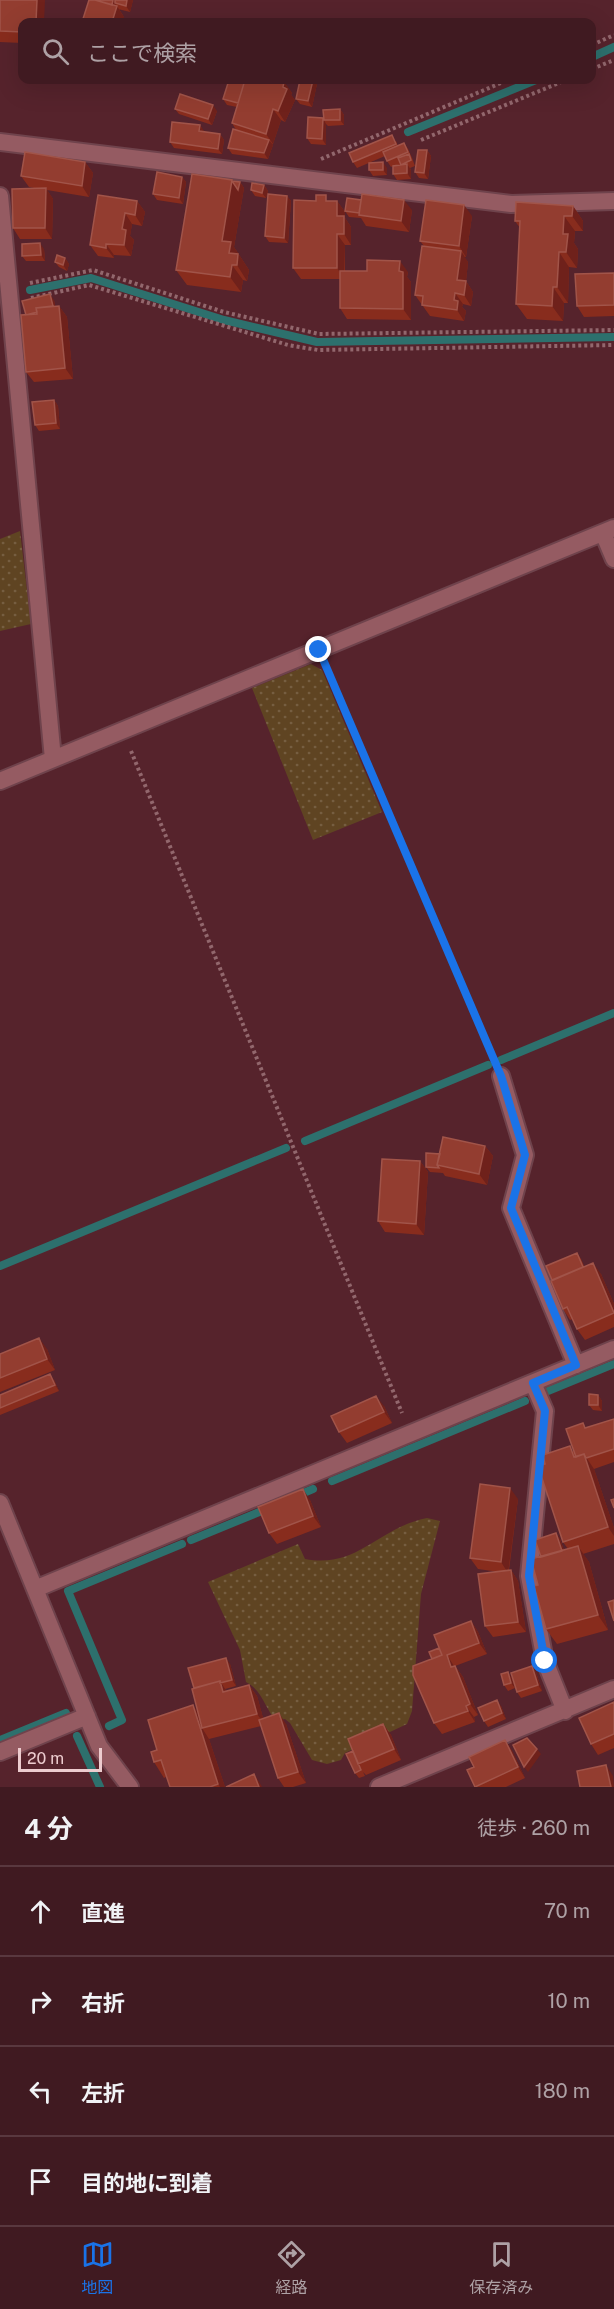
<!DOCTYPE html>
<html lang="ja">
<meta charset="utf-8">
<style>
:root{--surface:#401a21;--page:#4b272e;--text:#f1f3f6;--muted:#aea1a5;--line:#59383f;--accent:#1a73e8}
body{margin:0;font-family:"Public Sans","Noto Sans JP",sans-serif;background:var(--page);color:var(--text)}
.scale{position:absolute;left:18px;bottom:15px;width:84px;box-sizing:border-box;padding-left:6px;border:3px solid #edcccf;border-top:0;font-size:16px;line-height:21px;white-space:nowrap;color:#edcccf;-webkit-text-stroke:4px #56232c;paint-order:stroke}
.stop{position:absolute;width:18px;height:18px;margin:-14px;border:4px solid #1a73e8;border-radius:50%;background:#fff}
.stop.end{background:#1a73e8;border-color:#fff;box-shadow:0 2px 6px #0008}
.list{margin:0;padding:0;list-style:none}
h2{display:flex;justify-content:space-between;align-items:center;height:78px;margin:0;padding:0 24px;font-size:26px}
h2 small{font-size:20px;font-weight:400;color:var(--muted)}
.list li{display:grid;grid-template-columns:39px 1fr auto;gap:18px;align-items:center;box-sizing:border-box;height:90px;padding:0 24px;border-top:2px solid var(--line)}
.list b{display:block;font-size:22px;white-space:nowrap}
.list em{font-size:20px;font-style:normal;color:var(--muted)}
.icon{flex:none;width:33px;height:33px;fill:none;stroke:currentColor;stroke-width:2;stroke-linecap:round;stroke-linejoin:round}
.map{position:relative;flex:none;width:614px;height:1787px;overflow:hidden}
.search{position:absolute;background:var(--surface);box-shadow:0 6px 24px #0002;left:18px;right:18px;top:18px;height:66px;display:flex;align-items:center;gap:15px;box-sizing:border-box;padding:0 21px;border-radius:12px;color:var(--muted);font-size:22px}
.sheet{height:438px;background:var(--surface)}
nav{display:flex;justify-content:space-around;align-items:center;box-sizing:border-box;height:84px;border-top:2px solid var(--line);background:var(--surface);font-size:16px;color:var(--muted)}
nav a{display:grid;justify-items:center;gap:3px}
nav .on{color:var(--accent)}
.map>svg:first-child{display:block}
</style>
<div class="map">
<svg width="614" height="1787" viewBox="0 0 614 1787">
<defs>
<pattern id="grass-dots" width="8" height="8" patternUnits="userSpaceOnUse" patternTransform="scale(1.5)"><rect width="8" height="8" fill="#5f4422"/><path d="M2 2h.1M6 6h.1" fill="none" stroke="#765e41" stroke-width="1.8" stroke-linecap="round"/></pattern>
</defs>
<rect width="100%" height="100%" fill="#56232c"/>
<path fill="url(#grass-dots)" d="M20,531L31,624L0,631V539Z
M311,664L322,670L382,812L313,840L252,688Z
M427,1518L440,1521L421,1594L412,1711L407,1724L345,1753L341,1760L327,1764L312,1760L290,1723L285,1719L276,1721C265,1708 262,1690 246,1682L240,1650L208,1582L298,1544L305,1559C358,1569 377,1528 427,1518Z"/>
<g fill="none" stroke-linecap="round" stroke-linejoin="round">
<path stroke="#2d706d" stroke-width="8" d="M592,57L614,47
M408,132L536,80
M30,290L91,278L224,320L317,342L614,337
M501,1060L614,1013
M305,1141L488,1065
M0,1266L286,1148
M548,1391L614,1364
M332,1481L525,1401
M294,1497L313,1489
M191,1540L269,1508
M109,1726L122,1720L68,1591L182,1544
M77,1736L100,1787
M0,1740L66,1713"/>
<defs>
<path id="minor" d="M0,142L511,204L614,201
M0,196L53,759
M603,533L614,559
M0,781L614,528
M501,1076L525,1155L511,1208L576,1365
M533,1383L545,1411L529,1576L545,1661L565,1711
M0,1503L99,1746L130,1787
M35,1589L614,1349
M0,1752L87,1716
M379,1787L614,1689"/>
</defs>
<use href="#minor" stroke="#6f434c" stroke-width="20"/>
<path stroke="#92676d" stroke-width="4" stroke-dasharray="3 3" stroke-linecap="butt" d="M592,45L614,35
M592,69L614,60
M421,140L566,80
M321,159L508,80
M30,283L93,270L224,312L319,334L614,330
M31,298L89,285L288,345L318,350L614,345
M327,669L492,1056
M131,751L402,1413"/>
<use href="#minor" stroke="#955b62" stroke-width="16"/>
</g>
<path fill="#882c1d" d="M0,0L22,22V43L0,42Z
M89,0H133L130,12L118,9L117,6L124,17Z
M284,82L292,93L291,95L295,100L285,122L281,120L273,144H272L273,145L268,159L232,154L228,148L236,130L232,123L237,107L227,105L223,99Z
M317,84L312,107L300,104L296,99Z
M175,109L217,111L212,125L179,114Z
M340,109L344,115V125L328,126L326,124V145L311,144L307,138L323,118L324,120Z
M200,125L204,132L220,134L224,140L222,154L174,148L170,142Z
M396,141L398,146L404,143L408,149L412,158L415,166L410,168L411,170V179L397,180L393,174V166L391,167L387,161L385,156L357,168L353,162Z
M427,150L431,156L428,179L419,178L415,172Z
M85,162L93,173L89,197L47,190L53,199L52,239H20L13,228L39,189L29,187L21,176Z
M387,168V175L373,176L369,170Z
M182,177L186,182L183,204L157,200L153,194Z
M232,180V181L240,182L244,188L234,247L249,270L247,281L243,280L241,292L187,285L176,270Z
M264,185L268,191L266,198L255,196L251,190Z
M287,196L291,201L288,243L269,242L265,236Z
M361,200L412,210L409,232L366,226L361,218L349,217L345,211Z
M137,201L145,212L142,226L132,224L130,236L134,240L131,256L114,255V258L98,256L90,245Z
M330,201H337L345,212V218L351,227V245H345V271L408,272L407,277L411,282V320L347,319L340,308V279H301L293,268Z
M573,206L583,221V231H575L574,243L578,249L577,268L569,267L568,303H564L563,321L527,319L516,304L520,228L515,221Z
M472,216L466,257H464L468,262L466,281L473,292L471,306L463,304L462,307L466,311L464,321L430,316L415,295L424,246L420,241Z
M44,249L45,261H26L22,256Z
M65,258L69,264L67,271L59,267L55,262Z
M614,273V316L584,317L577,306Z
M54,300L55,306H59L67,317L73,379L34,382L26,372V315Z
M54,400L58,406L60,429L39,431L35,425Z
M485,1146L493,1156L487,1185L445,1176L443,1173L430,1172L426,1167L440,1154Z
M420,1161L428,1172L424,1235L385,1232L378,1221Z
M577,1253L581,1259L584,1266L601,1274L614,1304V1327L585,1340L577,1329L573,1319L570,1320L563,1309L552,1280Z
M47,1349L55,1370L0,1392V1354Z
M54,1380L59,1391L0,1415V1395Z
M598,1395L602,1401V1411L593,1410L589,1405Z
M384,1406L392,1423L347,1443L339,1432Z
M614,1419V1462L594,1469L614,1528V1544L583,1554L589,1562L608,1630L557,1644L546,1629L538,1585L541,1557L560,1539L564,1550L568,1549L563,1542L545,1464L574,1451L586,1428Z
M518,1499L509,1570H511L518,1581L526,1632L493,1637L485,1626L499,1572L478,1569L470,1558Z
M310,1500L321,1527L277,1544L269,1533Z
M471,1621L478,1632L487,1654L455,1666L463,1677L478,1715L474,1717L475,1722L442,1734L434,1723L439,1648Z
M230,1664L236,1686L225,1689L226,1691L249,1685L257,1696L263,1718L286,1724L306,1783L293,1787H284L278,1778L261,1726L209,1739L225,1787H170L166,1777L164,1778L154,1762L157,1750L198,1712L194,1688Z
M536,1672L542,1691L521,1698L517,1692Z
M512,1678L515,1688L508,1691L504,1685Z
M614,1702V1748L598,1755L591,1744Z
M501,1706L506,1719L488,1727L484,1721Z
M383,1724L391,1735L401,1760L366,1775L363,1772L365,1776L359,1778L355,1773L353,1751Z
M505,1740L512,1751L525,1778L506,1787H475L474,1767Z"/>
<path fill="#6f211b" d="M37,0H45L44,22H36Z
M113,0H119L115,3L124,17L123,22H112L111,6Z
M127,0H133L130,12L126,6Z
M313,80H314L317,84L312,107L308,101Z
M284,82L292,93L291,95L295,100L285,122L278,111Z
M213,105L217,111L212,125L208,119Z
M273,109L281,120L273,144L266,134Z
M340,109L344,115V125L340,120Z
M323,118L326,124V145L322,139Z
M200,125L204,131L203,137L199,131Z
M220,134L224,140L222,154L218,149Z
M269,140L273,145L268,159L264,153Z
M427,150L431,156L428,179L424,173Z
M85,162L93,173L89,197L82,186Z
M383,162L387,168V175L383,170Z
M407,164L411,170V179L407,173Z
M182,177L186,182L183,204L179,198Z
M232,180L238,190L240,182L244,188L234,247L249,270L247,281L222,241Z
M264,185L268,191L266,198L262,193Z
M46,188L53,199L52,239L45,228Z
M287,196L291,201L288,243L284,238Z
M404,200L412,210L409,232L401,221Z
M137,201L145,212L142,226L135,215Z
M337,201L345,212V218L351,227V245L344,234L337,216Z
M464,205L472,216L466,257L459,246Z
M573,206L583,221V231L572,216Z
M125,213L132,224L130,236L134,240L131,256L124,245L122,229Z
M564,216L575,231L574,243L578,249L577,268L566,252L563,234Z
M337,234L345,245L344,279L337,268Z
M40,243L44,249L45,261L41,255Z
M106,244L114,255V258L106,248Z
M461,251L468,262L466,281L473,292L471,306L464,295L457,280Z
M559,252L569,267L568,303L557,287Z
M65,258L69,264L67,271L63,265Z
M400,261L408,272L407,277L411,282V320L403,309L399,271Z
M232,265L243,280L241,292L230,277Z
M553,287L564,303L563,321L552,306Z
M455,293L463,304L462,307L466,311L464,321L457,310L454,300Z
M50,294L54,300L57,314L53,308Z
M59,306L67,317L73,379L65,368Z
M54,400L58,406L60,429L56,423Z
M485,1146L493,1156L487,1185L479,1174Z
M420,1161L428,1172L424,1235L416,1224Z
M593,1263L601,1274L614,1304V1311Z
M39,1338L47,1349L55,1370L47,1359Z
M50,1374L54,1380L59,1391L55,1385Z
M598,1395L602,1401V1411L598,1405Z
M376,1396L384,1406L392,1423L384,1412Z
M584,1454L594,1469L614,1528V1536L608,1527Z
M510,1488L518,1499L508,1573L501,1562Z
M303,1489L310,1500L321,1527L313,1516Z
M556,1533L560,1539L567,1559L563,1553Z
M578,1546L589,1562L608,1630L598,1615Z
M511,1570L518,1581L526,1632L518,1622Z
M471,1621L478,1632L487,1654L479,1643Z
M447,1655L454,1666L451,1667Z
M226,1658L230,1664L236,1686L232,1680Z
M455,1666L463,1677L478,1715L470,1704Z
M532,1666L536,1672L542,1691L538,1685Z
M508,1672L512,1678L515,1688L511,1683Z
M220,1681L227,1692H223Z
M249,1685L257,1696L265,1725L257,1714Z
M497,1700L501,1706L506,1719L502,1713Z
M193,1705L203,1720L202,1728L209,1739L225,1787H220L218,1784Z
M466,1706L474,1717L475,1722L468,1711Z
M279,1713L286,1724L306,1783L298,1772Z
M383,1724L391,1735L401,1760L394,1749Z
M505,1740L512,1751L525,1778L518,1767Z
M537,1749L541,1754L528,1772L524,1767Z
M606,1765L613,1776L614,1787H611Z
M254,1774L261,1785L262,1787H259Z"/>
<path fill="#933d30" stroke="#a15449" stroke-width="1.5" d="M0,0H37L36,22H22V32L0,31Z
M89,0H95L117,6L112,22H82Z
M95,0H113L112,5Z
M115,0H127L126,6L115,3Z
M229,80H245L238,103L223,99Z
M245,80H276L284,82L283,87L287,89L278,111L273,109L266,134L232,123Z
M300,80H313L308,101L296,99Z
M180,94L213,105L208,119L175,109Z
M340,109V120H324L323,110Z
M308,117L323,118L322,139L307,138Z
M172,122L200,125L199,131L220,134L218,149L170,142Z
M233,129L269,140L264,153L228,148Z
M392,135L396,144L353,162L349,153Z
M404,143L408,152L387,161L383,152Z
M418,150H427L424,173L415,172Z
M25,152L85,162L82,186L21,176Z
M409,154L411,160L401,165L398,158Z
M383,162V170H369V163Z
M407,164V173L393,174V166Z
M157,172L182,177L179,198L153,194Z
M192,174L232,180L222,241L231,242L229,253L238,254L237,265H232L230,277L176,270Z
M232,181L240,182L238,190Z
M252,183L264,185L262,193L251,190Z
M46,188L45,228H13L12,189Z
M268,194L287,196L284,238L265,236Z
M362,194L404,200L401,221L359,215Z
M98,195L137,201L135,215L125,213L122,229L126,230L124,245L106,244V248L90,245Z
M316,195H326V201H337V216H344V234H337V268H293L294,200L316,201Z
M347,198L361,200L359,213L345,211Z
M426,200L464,205L459,246L420,241Z
M516,202L573,206L572,216H564L563,234H568L566,252H559L557,287H553L552,306L516,304L520,221H515Z
M40,243L41,255L22,256V244Z
M422,246L461,251L457,280L466,281L464,295L455,293L454,300L458,301L457,310L422,305L423,296L415,295Z
M57,255L65,258L63,265L55,262Z
M367,260L400,261L399,271L403,272V309L340,308V271H367Z
M614,273V305L577,306L575,274Z
M50,294L53,306L36,308L37,312L26,315L22,301Z
M59,306L65,368L26,372L21,315L37,314L36,308Z
M54,400L56,423L35,425L32,402Z
M443,1137L485,1146L479,1174L437,1165Z
M426,1153L440,1154L437,1165L439,1168L426,1167Z
M382,1159L420,1161L416,1224L378,1221Z
M577,1253L583,1267L552,1280L546,1266Z
M593,1263L614,1313L577,1329L567,1307L563,1309L551,1281Z
M39,1338L47,1359L0,1378V1354Z
M50,1374L55,1385L0,1408V1395Z
M589,1394L598,1395V1405H589Z
M376,1396L384,1412L339,1432L331,1416Z
M614,1419V1449L586,1458L584,1454L576,1457L566,1429L583,1423L585,1428Z
M570,1446L574,1457L584,1454L608,1527L563,1542L538,1466L545,1464L543,1455Z
M480,1484L510,1488L501,1562L470,1558Z
M303,1489L313,1516L269,1533L258,1507Z
M614,1499V1508L611,1500Z
M556,1533L562,1551L541,1557L535,1540Z
M578,1546L598,1615L546,1629L534,1586L538,1585L531,1559Z
M511,1570L518,1622L485,1626L478,1574Z
M614,1600V1621L608,1602Z
M471,1621L479,1643L447,1655L451,1667L455,1666L470,1704L466,1706L468,1711L434,1723L413,1675V1666L442,1655L434,1635Z
M439,1648L442,1655L432,1659L429,1652Z
M226,1658L232,1680L220,1683V1681L194,1688L188,1668Z
M532,1666L538,1685L517,1692L511,1673Z
M508,1672L511,1683L504,1685L501,1674Z
M220,1681L223,1692L249,1685L257,1714L202,1728L192,1689Z
M497,1700L502,1713L484,1721L478,1708Z
M614,1702V1734L591,1744L579,1718Z
M193,1705L218,1784L210,1787H170L161,1760L154,1762L151,1752L157,1750L148,1720Z
M279,1713L298,1772L278,1778L259,1720Z
M383,1724L394,1749L358,1764L348,1739Z
M527,1738L537,1749L524,1767L513,1745Z
M505,1740L518,1767L475,1787L467,1770L474,1767L469,1757Z
M353,1751L361,1770L355,1773L346,1754Z
M606,1765L611,1787H580L577,1771Z
M254,1774L259,1787H226Z"/>
<g fill="none" stroke-linecap="round" stroke-linejoin="round">
<path stroke="#1a73e8" stroke-width="8" d="M319,650L501,1076L525,1155L511,1208L576,1365L533,1383L545,1411L529,1576L545,1661"/>
</g>
</svg>
<div class="scale">20 m</div>
<div class="stop" style="left:545px;top:1661px"></div>
<div class="stop end" style="left:319px;top:650px"></div>
<div class="search"><svg class="icon" aria-label="search" viewBox="0 0 24 24"><circle cx="10" cy="10" r="6"/><path d="M15 15l6 6"/></svg>ここで検索</div>
</div>
<section class="sheet">
<h2>4 分<small>徒歩 · 260 m</small></h2>
<ul class="list">
<li><svg class="icon" aria-label="ahead" viewBox="0 0 24 24"><path d="M12 20V5M6 11l6-6 6 6"/></svg><div><b>直進</b></div><em>70 m</em></li>
<li><svg class="icon" aria-label="right" viewBox="0 0 24 24"><path d="M7 20v-9h11M14 6l5 5-5 5"/></svg><div><b>右折</b></div><em>10 m</em></li>
<li><svg class="icon" aria-label="left" viewBox="0 0 24 24"><path d="M17 20v-9H6M10 6l-5 5 5 5"/></svg><div><b>左折</b></div><em>180 m</em></li>
<li><svg class="icon" aria-label="arrive" viewBox="0 0 24 24"><path d="M6 21V4h12l-3 4 3 4H6"/></svg><div><b>目的地に到着</b></div></li>
</ul>
</section>
<nav>
<a class="on"><svg class="icon" aria-label="map" viewBox="0 0 24 24"><path d="M3 6l6-2 6 2 6-2v14l-6 2-6-2-6 2zM9 4v14M15 6v14"/></svg>地図</a>
<a><svg class="icon" aria-label="directions" viewBox="0 0 24 24"><path d="M12 3l9 9-9 9-9-9zM9 14v-3h6M13 9l2 2-2 2"/></svg>経路</a>
<a><svg class="icon" aria-label="saved" viewBox="0 0 24 24"><path d="M7 4h10v16l-5-4-5 4z"/></svg>保存済み</a>
</nav>
